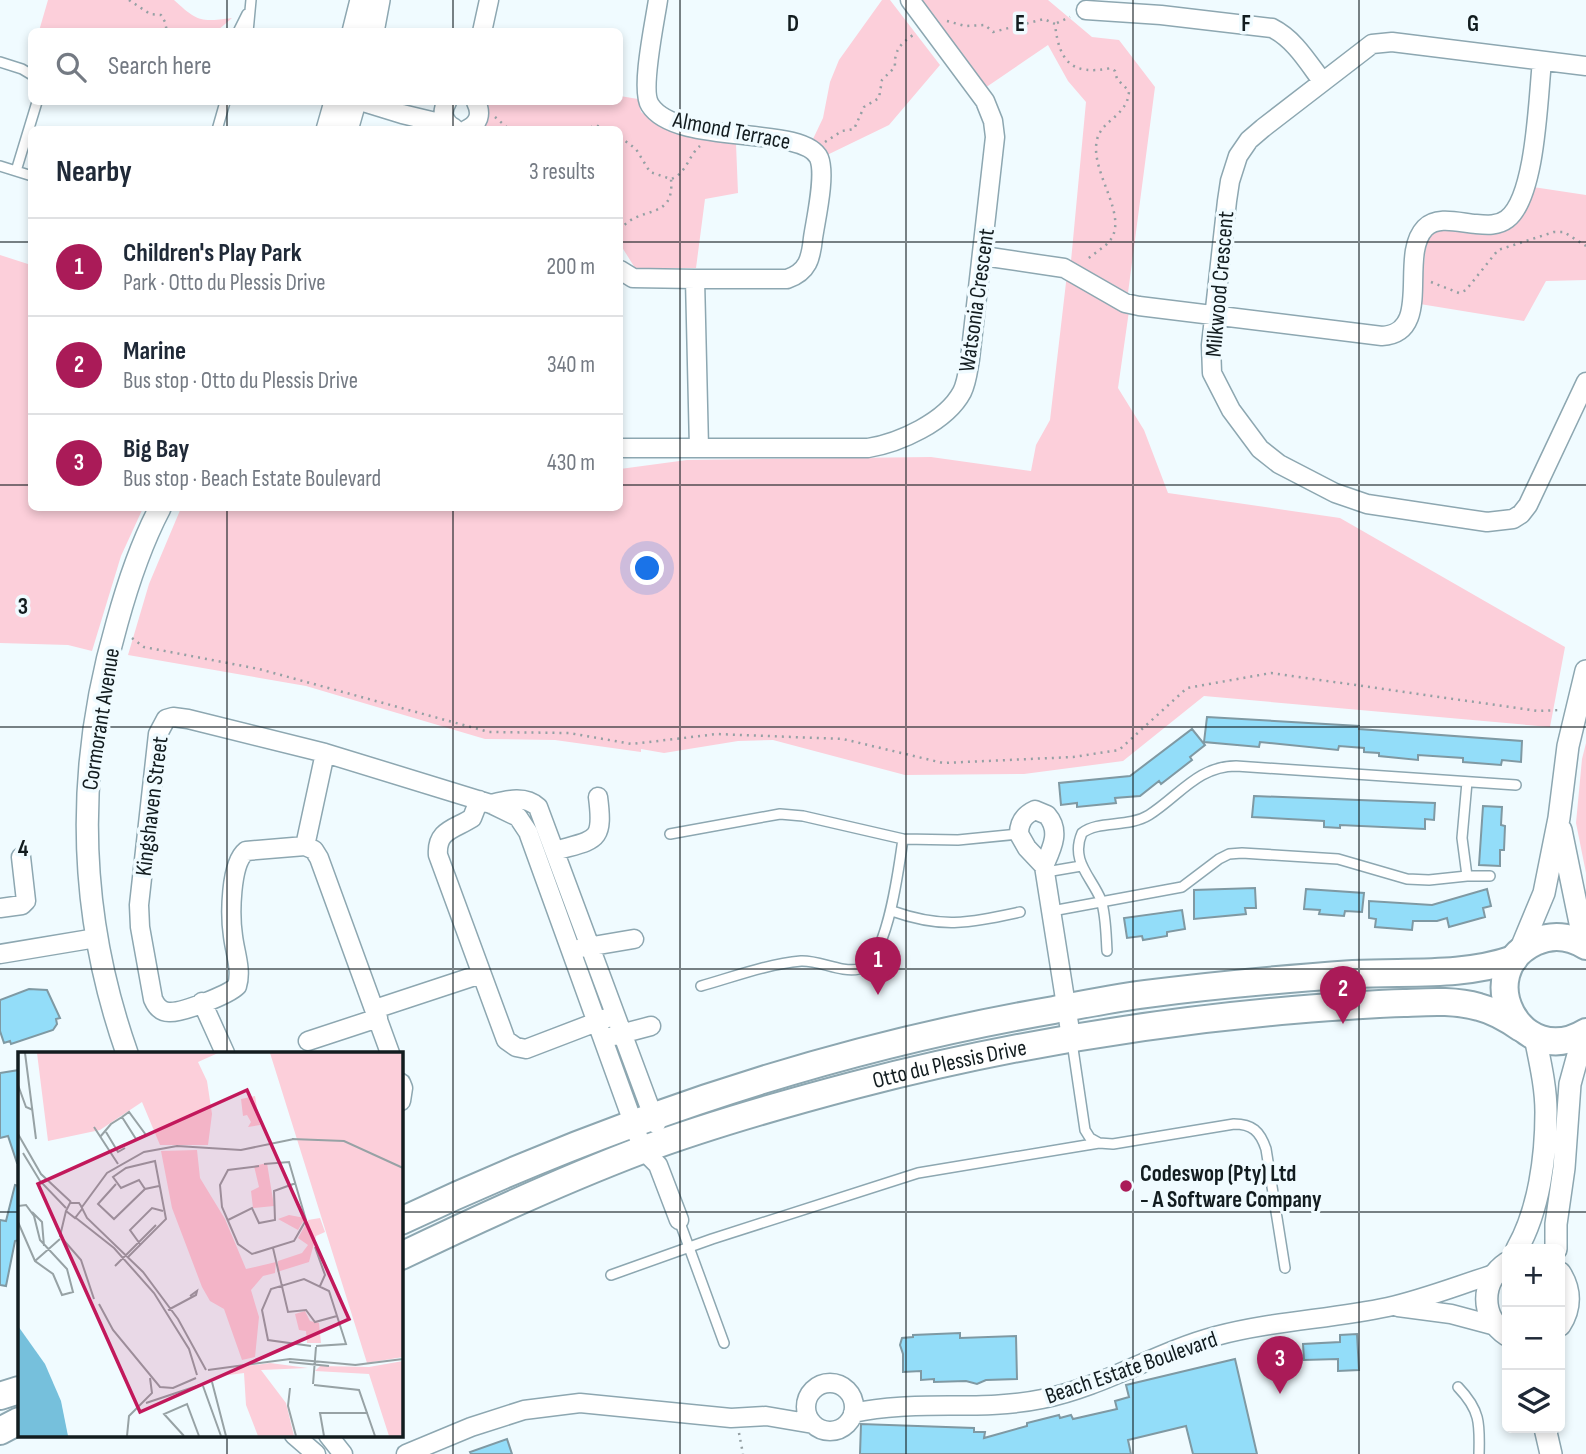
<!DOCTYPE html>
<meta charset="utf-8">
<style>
:root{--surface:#fff;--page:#f2f2f3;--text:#1f2937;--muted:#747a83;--line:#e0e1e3;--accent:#aa1b58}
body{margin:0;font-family:"Sofia Sans Condensed",sans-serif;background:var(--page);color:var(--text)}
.controls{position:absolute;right:21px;bottom:21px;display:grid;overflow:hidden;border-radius:10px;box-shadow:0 4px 10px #0003}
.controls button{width:63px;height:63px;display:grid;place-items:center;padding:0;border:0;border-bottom:2px solid var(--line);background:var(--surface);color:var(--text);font:35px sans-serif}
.you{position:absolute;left:648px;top:569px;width:24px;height:24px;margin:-18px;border:5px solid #fff;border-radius:50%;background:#1a73e8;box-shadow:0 0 0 10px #1a73e833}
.badge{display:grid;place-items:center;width:46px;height:46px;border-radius:50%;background:var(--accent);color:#fff;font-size:23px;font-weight:700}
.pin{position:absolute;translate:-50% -58px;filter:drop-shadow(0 2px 4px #0008)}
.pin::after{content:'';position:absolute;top:37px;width:24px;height:21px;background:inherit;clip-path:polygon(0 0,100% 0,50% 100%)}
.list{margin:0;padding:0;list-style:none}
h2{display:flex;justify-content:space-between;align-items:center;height:91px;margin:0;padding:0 28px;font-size:30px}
h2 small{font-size:23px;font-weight:400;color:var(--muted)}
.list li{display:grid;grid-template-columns:46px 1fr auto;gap:21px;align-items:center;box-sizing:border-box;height:98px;padding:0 28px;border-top:2px solid var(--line)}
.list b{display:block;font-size:26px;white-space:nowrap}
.list p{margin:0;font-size:23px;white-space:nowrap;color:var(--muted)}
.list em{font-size:23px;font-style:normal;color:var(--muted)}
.icon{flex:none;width:38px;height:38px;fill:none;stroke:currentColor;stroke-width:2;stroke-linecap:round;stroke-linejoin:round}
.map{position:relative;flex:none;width:1586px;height:1454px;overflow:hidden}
.search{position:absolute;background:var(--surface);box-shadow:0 4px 10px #0003;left:28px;top:28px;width:595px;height:77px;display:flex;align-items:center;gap:18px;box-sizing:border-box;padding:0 24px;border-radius:10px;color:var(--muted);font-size:26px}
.panel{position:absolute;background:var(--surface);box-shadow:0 4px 10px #0003;left:28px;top:126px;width:595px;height:385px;border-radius:10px}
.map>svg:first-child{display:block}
</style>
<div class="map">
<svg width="1586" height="1454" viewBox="0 0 1586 1454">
<rect width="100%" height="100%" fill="#f0fbff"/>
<path fill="#fccfda" d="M48,0H174C198,22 200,22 232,18L217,31H39Z
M882,0H890L940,65L889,125L825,156L813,139L823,118L830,82L839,60Z
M920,0H1048L1092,37L1119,40L1155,87L1128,293L1071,261L1086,102L1068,81L1048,45L985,88Z
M620,96L638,99L641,112L665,128L736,144L738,193L705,199L696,268H635L620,244V130H468L475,102H620Z
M1533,187L1586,195V280L1546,281L1524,321L1420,304L1427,233L1434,228L1483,232Z
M0,255L31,265L32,508H143L121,556L92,651L68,645L0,643Z
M1067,274L1129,311L1118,388L1144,430L1168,493L1340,518L1565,647L1550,727L1204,696L1123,761L1024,774L905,775L773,740L738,741L664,753L641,749V752L555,740L485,739L306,686L128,655L149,584L181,508H620V469L687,460L931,457L1031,471L1036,445L1050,420Z
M1586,743V873L1576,823L1582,759Z"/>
<path fill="#93ddf9" stroke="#7f99a3" stroke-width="2" d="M1207,717L1359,726V729L1522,741L1521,762L1502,760L1501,765L1463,762V758L1418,755V760L1379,756V753L1364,752V748L1339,746L1338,750L1260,742L1259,747L1204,742Z
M1192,729L1205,745L1190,757L1192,760L1161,784L1159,781L1140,796L1115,798L1116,803L1077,807V803L1061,805L1059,783L1130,776Z
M1254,796L1435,803L1434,820L1425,819V829L1340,825V828L1324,827V821L1252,817Z
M1483,806L1502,807L1501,825L1505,826L1504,850H1500V866L1479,865Z
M1255,888L1256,908H1245L1246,914L1194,919V890Z
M1306,889L1364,893L1362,912L1345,911L1344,916L1319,914L1320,910L1304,909Z
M1487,889L1491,906L1483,908L1485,917L1449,927L1447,918L1437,921H1413L1412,930L1375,927L1376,919L1369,918V901L1432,905Z
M1182,910L1185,929L1167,932V936L1143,940L1142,936L1127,938L1124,918Z
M29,989L47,990L60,1018L56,1019L57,1024L53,1030L11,1044L10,1041L4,1043L0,1031V1000Z
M19,1070V1163H17L8,1136L0,1138V1073Z
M15,1185L19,1186V1240L15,1241L6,1286L0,1285V1220L6,1221Z
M960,1333V1338L1016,1336L1017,1379L986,1380L977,1384L966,1381L934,1382V1379L921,1380V1371L903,1372V1354L900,1345L902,1338L913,1337V1335Z
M1357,1334L1359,1370L1338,1371V1359L1304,1360L1303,1344L1340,1342V1335Z
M1235,1359L1257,1454H1193L1186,1426L1128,1440L1131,1454H860L861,1424L974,1428V1432H985L984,1438L1027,1426V1423L1059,1415L1060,1418L1071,1415L1073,1419L1117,1409L1115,1401L1129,1397L1126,1385Z
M507,1439L512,1454H471L470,1452Z"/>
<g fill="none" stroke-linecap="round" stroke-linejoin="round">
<defs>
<path id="service" d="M238,32L247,14
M248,32L251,0
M0,62L22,69L32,75
M217,130L225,102
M0,166L32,176
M16,171L37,102
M670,834L780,814L803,816L903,839L958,840L1019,834
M1046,872L1081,866
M1467,876L1462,838L1467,782
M892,911C943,929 968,923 1020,912
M1052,911L1182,887L1219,859L1229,854L1242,853L1338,859L1407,879L1429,880L1467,876H1490
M1107,951C1106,935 1106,915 1101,900C1091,876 1070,861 1082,833C1099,820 1128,828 1149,815C1179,796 1198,766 1236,766L1516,785
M701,986C733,977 767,964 801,961C819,960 841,973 859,969C888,962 899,865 903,839
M1072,1042L1085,1130L1090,1138L1099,1143L1113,1144L1234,1124C1252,1124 1260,1131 1266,1149L1285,1268
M679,1220L724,1343
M611,1275L712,1239L918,1173L1099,1143
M1458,1387C1480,1410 1480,1423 1479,1454"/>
<path id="minor" d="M658,0C655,21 640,90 650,105C677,147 803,124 819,158C826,175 816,218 813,238C811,258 808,272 787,279H695L699,448
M1086,10L1161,15L1272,28C1294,39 1307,61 1322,81
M482,32L489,0
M1586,66L1392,42L1372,44L1263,128L1249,140L1238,156L1230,181L1227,201L1211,345L1212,373L1231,410L1260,449L1279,464L1335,493L1367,504L1487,522L1513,519L1521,514L1528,505L1586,382
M363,102L402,114L448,125
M447,102C441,112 443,122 454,128
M466,130C479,124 482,114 476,102
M983,256L1064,268L1125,303L1139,306L1382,336C1434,333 1398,256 1425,228C1437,215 1461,223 1476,224C1487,225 1498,226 1507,219C1536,197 1538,98 1542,61
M620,270L633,278L695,279
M620,448H868C899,443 946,422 962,392C967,382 968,370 970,359L995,137L993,121L985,101L910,0
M325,753L305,846L314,850L319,858L390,1053
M479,800L472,818C455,829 436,830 438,855L506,1040L516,1047L526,1049L607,1018
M491,804C507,800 525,795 538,807L656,1124
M305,846L246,851C230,864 230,916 233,936C235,953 242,970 237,986C228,995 182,1013 169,1012C161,1012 156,1006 153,999L140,927L139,905L158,734L166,719L173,717L188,719L325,753L491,804L518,817L528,832L643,1150L658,1165L679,1220
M555,851C596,839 604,843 598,797
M1044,866L1027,848L1019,834C1019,822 1024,815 1035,810L1047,815C1061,831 1052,848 1044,866L1071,1037
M0,908L22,905L26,901L21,857
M581,948L634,939
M0,954L96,938
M202,1002L225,1053
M375,1009L481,974
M613,1036L651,1026
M308,1041L378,1018
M401,1083L403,1088L401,1101
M1398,1307L1451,1314L1496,1326
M806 1407a24 24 0 1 1 48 0a24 24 0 1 1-48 0Z
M853,1413C915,1399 980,1412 1042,1399C1103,1387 1156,1352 1216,1336C1272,1321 1332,1319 1388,1307C1424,1299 1459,1285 1494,1274
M294,1435L316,1454
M328,1435L343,1454
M406,1454L471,1427L524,1410L580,1403L731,1418L766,1416L813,1424"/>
<path id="tertiary" d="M353,32L361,0
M373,32L379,0
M327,130L335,102
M347,130L355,102
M1561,830L1580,923L1586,938
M1519,953L1544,893L1559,818L1568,746L1586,671
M127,1053C77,911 75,767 117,623C128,583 141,544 160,508
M1517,1249C1539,1210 1546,1157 1546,1112C1546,1087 1540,1062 1535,1037
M1556,1249V1224L1564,1168L1570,1084L1584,1033
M1507,1263C1480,1281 1480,1317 1507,1335
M1560,1273C1571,1290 1571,1308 1560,1325
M1545,1428L1551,1454"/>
<g id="primary">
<path d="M1586,946C1570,936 1552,934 1535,942C1470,972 1520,1072 1586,1032"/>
<path d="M401,1221C609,1123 827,1049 1054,1010C1085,1004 1115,998 1146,994C1215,985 1284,979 1353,974C1408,971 1462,977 1514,959"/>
<path id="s1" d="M401,1256C480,1218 560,1181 642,1150C712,1124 783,1104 855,1085C1000,1047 1143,1023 1293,1010C1330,1007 1367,1004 1404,1003C1429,1002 1454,1000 1479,1007C1495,1011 1508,1019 1521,1028"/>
<path d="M0,1396L19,1390"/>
<path d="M0,1431L19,1421"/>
</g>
</defs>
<use href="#service" stroke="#8da7b1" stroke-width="12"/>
<use href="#minor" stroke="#8da7b1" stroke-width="21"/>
<use href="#tertiary" stroke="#8da7b1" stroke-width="24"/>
<use href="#primary" stroke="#8da7b1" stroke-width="30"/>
<path stroke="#95a0a4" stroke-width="2.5" stroke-dasharray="2 5" stroke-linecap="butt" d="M129,0L150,14L161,15L165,22L167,32
M947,21L965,26L985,25L993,32L1044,19L1055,24C1059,62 1072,76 1111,68L1115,71L1117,79L1129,91C1128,116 1101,120 1097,140C1089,173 1133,219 1107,244C1100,250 1092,255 1085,261
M1057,23L1070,17
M495,117L510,130
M584,130L596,125L605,130
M620,137L636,149L650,172L671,179C687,173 688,156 700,146
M825,142L842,131L854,129L864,107L879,98L882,80L895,67C894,51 900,44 913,35
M620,230C639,204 675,222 671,179
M1431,282L1459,293L1466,290L1498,250L1554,232H1564L1586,246
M132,638L144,647L259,669L489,732L569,733L632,744L717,734L843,739L943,763L1073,757L1119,750L1187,688L1271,673L1538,711L1560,710
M739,1433L743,1454"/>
<use href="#service" stroke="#fff" stroke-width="9"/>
<use href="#minor" stroke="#fff" stroke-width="18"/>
<use href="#tertiary" stroke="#fff" stroke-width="21"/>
<use href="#primary" stroke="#fff" stroke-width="26"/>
</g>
<path fill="none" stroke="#121c1f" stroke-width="2" stroke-opacity="0.55" d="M227,0V32M453,0V32M680,0V1454M906,0V1454M1133,0V1454M1359,0V1454M227,102V130M453,102V130M0,242H32M620,242H1586M0,485H32M620,485H1586M227,508V1053M453,508V1454M0,727H1586M0,969H1586M0,1212H19M401,1212H1586M227,1435V1454"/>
<circle fill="#aa1b58" stroke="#f0fbff" stroke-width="2.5" cx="1126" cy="1186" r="7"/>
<g text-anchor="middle" stroke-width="7" stroke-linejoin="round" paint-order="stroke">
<g font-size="23" fill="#121c1f" stroke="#f0fbff">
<text transform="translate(732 130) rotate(11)" y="8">Almond Terrace</text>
<text transform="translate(1219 284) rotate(-85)" y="8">Milkwood Crescent</text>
<text transform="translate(976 300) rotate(-82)" y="8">Watsonia Crescent</text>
<text transform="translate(100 719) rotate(-81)" y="8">Cormorant Avenue</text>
<text transform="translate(151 806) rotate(-83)" y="8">Kingshaven Street</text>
<text dy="8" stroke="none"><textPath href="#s1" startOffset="583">Otto du Plessis Drive</textPath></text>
<text transform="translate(1131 1367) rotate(-19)" y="8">Beach Estate Boulevard</text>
</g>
<g font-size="23" font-weight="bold" fill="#121c1f" stroke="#f0fbff" text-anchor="start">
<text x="1140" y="1181">Codeswop (Pty) Ltd<tspan x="1140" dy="26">- A Software Company</tspan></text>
</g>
</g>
<g transform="translate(18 1052)">
<rect width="385" height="385" fill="#f0fbff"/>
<path d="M19,1H200L180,10L189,29L194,62L190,93H142L124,50L82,78L30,89ZM252,1H385V305L349,311ZM237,44L242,73L230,75L233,70L229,63L225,64L223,47ZM179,98L182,126L207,167L228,217L258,210L257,221L245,224L233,238L241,265L237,305L224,308L206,257L192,249L184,235L154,156L143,99ZM249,111L256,154L235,156L233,139L241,135L236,114ZM271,163L287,166L280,178L260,167ZM302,166L307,180L298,184L291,210L259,220L260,209L284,201L290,193L280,186L290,168ZM287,259L292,269L301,271L303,291H289L288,279L281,278L277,262ZM385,309V384H371L351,322L297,319L302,314L351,315ZM252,311L290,316L243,318L268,351L276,384H240L228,353L226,321L203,324L222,315Z" fill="#fccfda"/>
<path d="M0,274L27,312L43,349L50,384H0Z" fill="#76c0dc"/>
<path fill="none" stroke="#97a2a5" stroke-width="2" d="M7,1L18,87M0,33L8,55L15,58M76,75L100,112M88,80L100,100L107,96M0,82L23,122L53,150M82,85L93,72L104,65L111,60L128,83L118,87L104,65M274,87L326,89L385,116M5,101L22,129L48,156M241,114L210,118L202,133L204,155L220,192L234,202L276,189L288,168L271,110L246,112M98,132L80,152L96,167L127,137L141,134M0,154L8,153L16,164L22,188L49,217L55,240L44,243L35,222L17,209L0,170M64,155L89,121L126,100L159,94L223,98L276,87M64,157L57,166L48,159L52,151H61L63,154L69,166L125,220L160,267L188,318M48,159L42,184L63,208L76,247M14,160L24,170L26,194M58,166L96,196L136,241L171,297L179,323M210,168L234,156L241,171L257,168L256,139L278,131M122,192L112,178L134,156L145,159M297,195L307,223L302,234M255,196L270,260L288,258L297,270L319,264M110,205L148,167L137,109L108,116L95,125L103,136L121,128L127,137M17,209L42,187M97,214L138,173M81,252L95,278L142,335L155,336L178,326M150,258L178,243L179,239L172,244M293,294L250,288L244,258L253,237L286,227L311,239L328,292L298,294M271,310L311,314M337,313L385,307M190,318L272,307L338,313M194,330L208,384M295,332L298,295M296,333L341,338L357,384M185,334L203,384M272,336L270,354L278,384M128,351L182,333M109,384L111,364L134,341L132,326M166,384L146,362L169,352L181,384M306,384L302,361H350"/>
<path fill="#c2185b" fill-opacity="0.15" stroke="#c2185b" stroke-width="3.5" d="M229,38L331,267L122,360L20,132Z"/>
<rect width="385" height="385" fill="none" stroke="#121c1f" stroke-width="3.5"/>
</g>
<g font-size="23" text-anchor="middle" font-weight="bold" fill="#121c1f" stroke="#f0fbff" stroke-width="7" stroke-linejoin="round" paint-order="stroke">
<text x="793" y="31">D</text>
<text x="1020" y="31">E</text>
<text x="1246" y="31">F</text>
<text x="1473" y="31">G</text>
<text x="23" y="614">3</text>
<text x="23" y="856">4</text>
</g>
</svg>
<div class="controls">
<button>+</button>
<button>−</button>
<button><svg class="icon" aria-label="layers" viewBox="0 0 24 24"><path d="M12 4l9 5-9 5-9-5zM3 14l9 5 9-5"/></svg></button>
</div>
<div class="you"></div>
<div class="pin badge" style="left:878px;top:995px">1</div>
<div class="pin badge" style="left:1343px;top:1024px">2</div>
<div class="pin badge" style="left:1280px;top:1394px">3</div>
<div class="search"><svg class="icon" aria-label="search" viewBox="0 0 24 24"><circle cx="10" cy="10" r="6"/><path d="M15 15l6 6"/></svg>Search here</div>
<section class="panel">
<h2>Nearby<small>3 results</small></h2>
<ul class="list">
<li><span class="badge">1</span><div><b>Children's Play Park</b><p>Park · Otto du Plessis Drive</p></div><em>200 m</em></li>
<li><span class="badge">2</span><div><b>Marine</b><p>Bus stop · Otto du Plessis Drive</p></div><em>340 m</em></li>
<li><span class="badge">3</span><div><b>Big Bay</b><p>Bus stop · Beach Estate Boulevard</p></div><em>430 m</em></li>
</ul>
</section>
</div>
